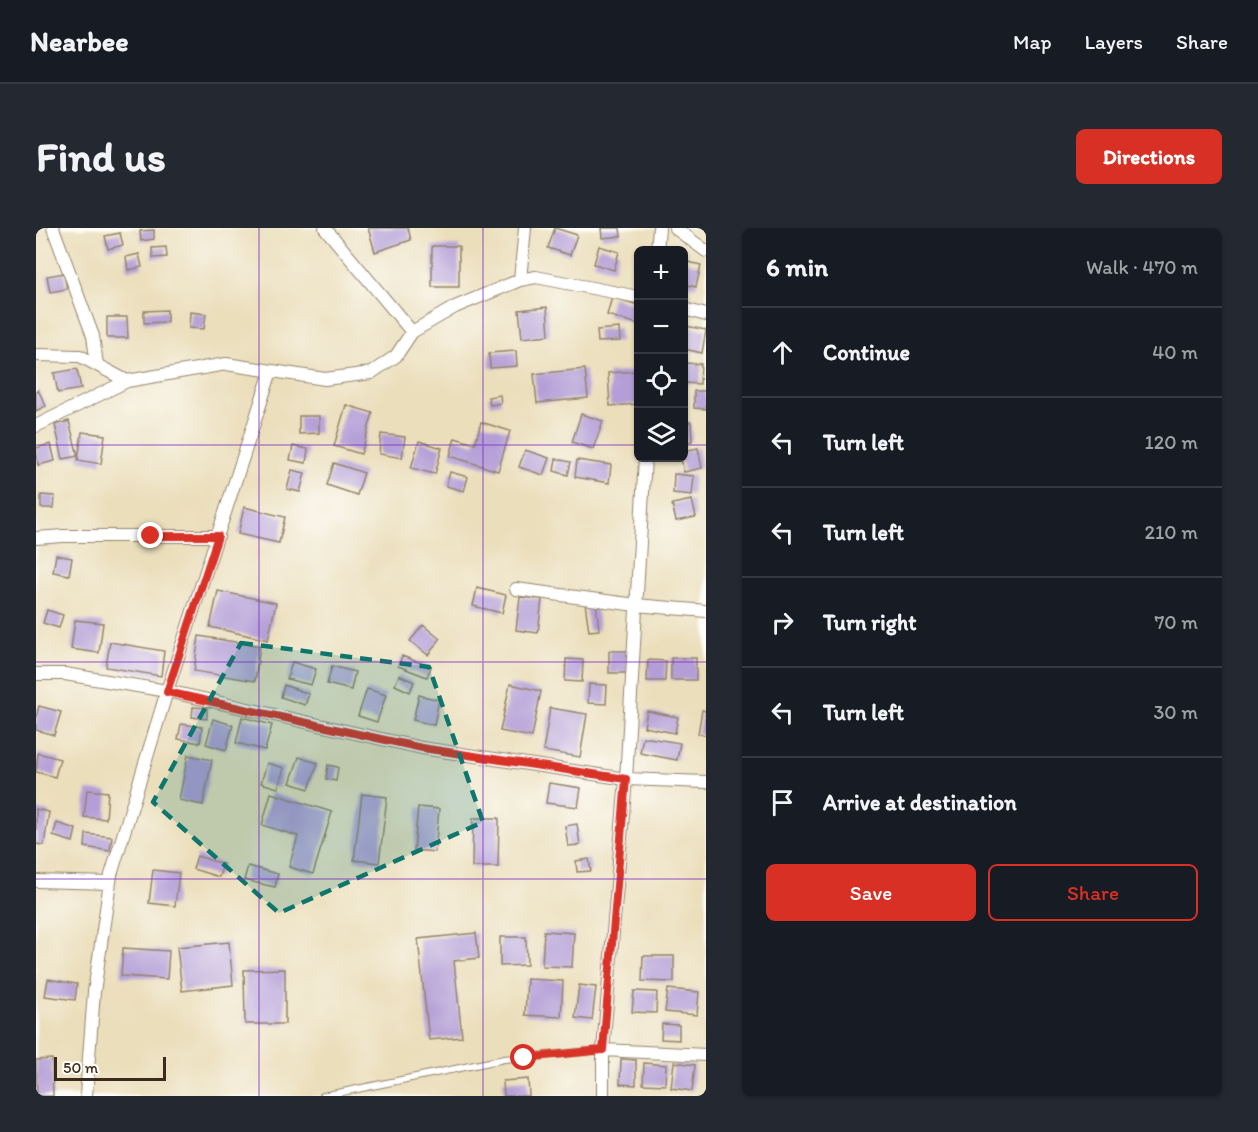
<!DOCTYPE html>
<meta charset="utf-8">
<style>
:root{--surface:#171b24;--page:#242831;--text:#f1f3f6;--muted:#9ea1a6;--line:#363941;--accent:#d93025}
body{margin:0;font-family:Itim,sans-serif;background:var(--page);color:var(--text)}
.controls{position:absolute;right:18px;top:18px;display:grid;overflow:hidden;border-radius:9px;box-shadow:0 2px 4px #0004}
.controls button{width:54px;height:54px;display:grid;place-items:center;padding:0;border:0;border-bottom:2px solid var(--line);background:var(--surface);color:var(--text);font:30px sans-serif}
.scale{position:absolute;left:18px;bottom:15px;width:112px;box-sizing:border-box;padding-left:6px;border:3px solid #3b2a1e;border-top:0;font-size:16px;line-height:21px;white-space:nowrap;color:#3b2a1e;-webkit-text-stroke:4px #fdfcf7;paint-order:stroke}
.stop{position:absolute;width:18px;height:18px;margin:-14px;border:4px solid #d93025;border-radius:50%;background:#fff}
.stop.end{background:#d93025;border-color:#fff;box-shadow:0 2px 6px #0008}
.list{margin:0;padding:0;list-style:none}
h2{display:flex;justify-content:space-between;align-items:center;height:78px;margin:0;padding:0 24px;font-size:26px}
h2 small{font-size:20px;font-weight:400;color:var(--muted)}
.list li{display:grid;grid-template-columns:39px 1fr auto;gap:18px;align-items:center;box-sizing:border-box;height:90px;padding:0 24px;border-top:2px solid var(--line)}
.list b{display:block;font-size:22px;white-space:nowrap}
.list em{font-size:20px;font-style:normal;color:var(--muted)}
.actions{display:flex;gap:12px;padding:18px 24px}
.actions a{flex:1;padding:14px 0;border:2px solid var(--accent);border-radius:9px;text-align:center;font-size:21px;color:var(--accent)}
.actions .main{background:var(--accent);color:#fff}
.icon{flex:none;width:33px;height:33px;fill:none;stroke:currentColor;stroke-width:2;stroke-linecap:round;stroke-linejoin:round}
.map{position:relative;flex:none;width:670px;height:868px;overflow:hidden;border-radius:9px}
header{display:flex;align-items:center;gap:36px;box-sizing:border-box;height:84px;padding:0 30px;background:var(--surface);border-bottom:2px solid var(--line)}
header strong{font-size:28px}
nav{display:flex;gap:33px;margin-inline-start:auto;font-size:21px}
.intro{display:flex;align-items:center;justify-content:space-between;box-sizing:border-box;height:144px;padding:0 36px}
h1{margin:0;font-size:42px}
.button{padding:15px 27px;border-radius:9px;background:var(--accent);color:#fff;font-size:21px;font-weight:700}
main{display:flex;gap:36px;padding:0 36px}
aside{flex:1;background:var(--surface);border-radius:9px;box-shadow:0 2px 4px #0004}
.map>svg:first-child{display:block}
</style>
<header>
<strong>Nearbee</strong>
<nav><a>Map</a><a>Layers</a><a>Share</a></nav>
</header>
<div class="intro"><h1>Find us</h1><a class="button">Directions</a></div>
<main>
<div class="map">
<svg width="670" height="868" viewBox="0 0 670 868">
<rect width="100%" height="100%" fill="#fdfcf7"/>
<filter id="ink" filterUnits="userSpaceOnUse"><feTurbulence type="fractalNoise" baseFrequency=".0167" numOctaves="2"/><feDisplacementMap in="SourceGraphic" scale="12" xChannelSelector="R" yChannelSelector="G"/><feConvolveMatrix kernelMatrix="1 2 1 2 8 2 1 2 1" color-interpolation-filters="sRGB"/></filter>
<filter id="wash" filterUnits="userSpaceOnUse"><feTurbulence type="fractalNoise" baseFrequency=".008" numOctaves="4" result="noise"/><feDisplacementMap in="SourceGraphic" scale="24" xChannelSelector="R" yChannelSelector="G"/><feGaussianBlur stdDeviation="1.35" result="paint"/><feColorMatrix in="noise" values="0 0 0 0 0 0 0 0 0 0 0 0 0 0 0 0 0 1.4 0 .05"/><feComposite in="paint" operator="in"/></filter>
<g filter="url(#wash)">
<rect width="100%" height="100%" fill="#ebdebb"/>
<g id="blocks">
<path fill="#b49ed7" d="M332,0H372L375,12L339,24Z
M519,0L541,7L534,27L512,20Z
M565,0H584L585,8L566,10Z
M118,2V11L105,13L104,3Z
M84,5L87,17L72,21L69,8Z
M396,18H423V59H396Z
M563,18L583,24L578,42L558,36Z
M130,19L131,29L117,30L116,20Z
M103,26L106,39L92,42L90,29Z
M648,33L665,37L660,59L648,56Z
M28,45L31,61L14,64L11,48Z
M576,69L602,77V96L571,87Z
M511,79L513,107L486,110L483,82Z
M131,82V94L108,95V83Z
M154,84L170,86L168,101L153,100Z
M71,89H91L92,110H71Z
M650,98L670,102L666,125L648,121Z
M583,100L584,113L562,114L561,102Z
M480,123L481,138L454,140L453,125Z
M648,135L665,136L664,156L648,155Z
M41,141L45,161L22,165L18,145Z
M549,141L552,170L501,175L498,146Z
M601,143L602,176L574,178L572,145Z
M2,162L10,178L0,183V164Z
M658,163H670V181L658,180Z
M464,167L465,175L454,177L452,169Z
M310,177L337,185L325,226L298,218Z
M545,186L567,193L557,221L536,214Z
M263,188H283V205L263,206Z
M33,193L42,228L27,231L19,197Z
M445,194L474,203L462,243L414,228L419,210L439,216Z
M648,194H655L656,213L648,214Z
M46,204L69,207L65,236L42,232Z
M345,206L369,209L366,230L343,226Z
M383,213L406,220L399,246L375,240Z
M15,216L19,233L2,237L0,220Z
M257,218L272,221L270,235L254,232Z
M662,220L666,240L648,244L645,230H648V223Z
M489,222L513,230L507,247L483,239Z
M520,231L535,234L532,247L518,243Z
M541,232L575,237L573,255L539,249Z
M298,235L328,245L321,267L291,257Z
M256,242L269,245L264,264L251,261Z
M414,244L432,249L428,263L410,258Z
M638,246L658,248L656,267L637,265Z
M5,267L19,268L18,280H5Z
M656,272L660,289L640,293L636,276Z
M208,279L249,289L243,315L202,306Z
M20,327L36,330L33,347L17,344Z
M441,360L470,367L466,385L437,378Z
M182,363L240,375L232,412L174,399Z
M484,369L506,371L502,405L480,402Z
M560,374L563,402L553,403L549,375Z
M11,382L27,387L23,400L7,395Z
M39,392L67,395L63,425L35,421Z
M387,397L404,411L392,427L374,413Z
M163,408L224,418L219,453L158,443Z
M74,414L128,423L125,448L70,439Z
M573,423H592V445H573Z
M366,428L395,439L391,449L362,438Z
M635,430H660V452H635Z
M530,431L547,432L546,454L529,453Z
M612,432L630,433L629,453H611Z
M256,434L280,441L275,457L251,451Z
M296,438L319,444L315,462L291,456Z
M363,447L378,454L374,464L359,457Z
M474,456L505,463L496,509L464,503Z
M553,456L571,457L570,476L552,475Z
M248,457L273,466L269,477L245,469Z
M331,461L350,467L341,494L322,488Z
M383,467L403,472L398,497L377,492Z
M3,478L25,484L18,507L0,502V489Z
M157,479L171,480V491L156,489Z
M514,480L551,486L544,529L507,523Z
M666,482L670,483V507L662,506Z
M611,483L642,489L639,505L608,499Z
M206,489L236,497L229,522L200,515Z
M177,491L197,497L190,522L170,516Z
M145,496L166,499L164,515L142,511Z
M607,509L644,515L641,532L604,525Z
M2,525L24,531L19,549L0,544Z
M152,527L176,532L167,577L143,572Z
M263,529L282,535L273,561L254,555Z
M231,535L248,540L242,560L225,555Z
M292,537L302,539L300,553L290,551Z
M513,555L545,560L542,579L510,575Z
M51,562L72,564L70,591L48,589Z
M235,565L296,584L277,646L253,639L262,608L226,597Z
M326,566L351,569L343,635L318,632Z
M382,579L403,581L399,624L378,622Z
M0,581L13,584L8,617L0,616Z
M437,590H463L462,639H436Z
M21,595L40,601L37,614L17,608Z
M541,596L544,617L532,618L529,598Z
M50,606L76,609L74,623L49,619Z
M161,628L187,636L183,649L157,641Z
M553,631L555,643L541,644L540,633Z
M212,638L242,646L239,659L208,652Z
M117,642L143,645L139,678L113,675Z
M508,703L538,705L536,739L506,738Z
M440,705L443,730L418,733L426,809L393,812L382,711Z
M464,709H490L491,737L464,738Z
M193,714L197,757L146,763L141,719Z
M87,720L133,723L131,751L85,748Z
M607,728H638V754L606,753Z
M249,741V796H209L208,742Z
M12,751L41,756L39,772L9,768Z
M491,751L527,753L525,789L489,787Z
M543,757L560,759L556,792L539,790Z
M632,761L663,764L661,787L629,784Z
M598,763L621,764L620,785L596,784Z
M626,796L643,797V812L625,811Z
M16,831L17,868H1L0,832Z
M585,831L600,832V857L584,856Z
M638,834L659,837L656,863L635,860Z
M608,835L630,837L629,857L607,856Z
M492,851L493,868H468L467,853Z"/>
</g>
</g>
<g filter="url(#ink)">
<use href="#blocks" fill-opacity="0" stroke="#93846c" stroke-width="1.5"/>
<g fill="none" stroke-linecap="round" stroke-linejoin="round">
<defs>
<path id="service" d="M287,868L468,831L567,822"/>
<path id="minor" d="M17,0L57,108L61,137
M289,0L376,104
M639,0L670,23
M621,22L623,0
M484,52L489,0
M648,81L670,87
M0,127L44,128L91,153
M0,198L91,153L190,136L289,151L335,145L360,128L376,104L419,79L484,52L500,49L602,69
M0,310L27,308H182
M480,361L600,377L670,383
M0,446H29L131,463L386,520L590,551L670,554
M0,653L74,655
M567,822L670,827
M50,868L58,764L75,647L131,463L235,143
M567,868V822L590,551L609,230"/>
</defs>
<use href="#service" stroke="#93846c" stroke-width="8"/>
<use href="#minor" stroke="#93846c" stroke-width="14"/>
<use href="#service" stroke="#fff" stroke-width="6"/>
<use href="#minor" stroke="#fff" stroke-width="12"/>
</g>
</g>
<g fill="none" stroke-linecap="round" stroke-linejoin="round" filter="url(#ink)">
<path stroke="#d93025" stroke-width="8" d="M115,308H182L131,464L386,520L590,551L567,822L488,830"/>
</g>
<path fill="#0f766e" fill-opacity="0.2" stroke="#0f766e" stroke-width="4.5" stroke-dasharray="12 8" stroke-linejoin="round" d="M205,415L393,439L447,594L243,685L117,574Z"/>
<path fill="none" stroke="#7b2cbf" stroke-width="1.5" stroke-opacity="0.55" d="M223,0V868M447,0V868M0,217H602M648,217H670M0,434H670M0,651H670"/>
</svg>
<div class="controls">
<button>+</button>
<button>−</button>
<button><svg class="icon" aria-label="locate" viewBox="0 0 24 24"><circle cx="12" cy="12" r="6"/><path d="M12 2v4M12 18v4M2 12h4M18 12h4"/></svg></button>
<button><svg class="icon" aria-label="layers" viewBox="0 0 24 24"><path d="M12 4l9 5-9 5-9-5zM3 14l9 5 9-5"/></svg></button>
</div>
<div class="scale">50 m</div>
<div class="stop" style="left:488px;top:830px"></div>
<div class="stop end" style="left:115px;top:308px"></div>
</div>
<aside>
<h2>6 min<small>Walk · 470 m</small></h2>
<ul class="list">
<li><svg class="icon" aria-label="ahead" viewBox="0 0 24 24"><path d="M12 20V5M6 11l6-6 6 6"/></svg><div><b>Continue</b></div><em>40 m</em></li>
<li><svg class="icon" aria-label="left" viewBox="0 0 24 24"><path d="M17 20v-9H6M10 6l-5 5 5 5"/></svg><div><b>Turn left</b></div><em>120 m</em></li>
<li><svg class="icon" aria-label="left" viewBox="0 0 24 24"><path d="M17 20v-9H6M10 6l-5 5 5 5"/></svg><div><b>Turn left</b></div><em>210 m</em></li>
<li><svg class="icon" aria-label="right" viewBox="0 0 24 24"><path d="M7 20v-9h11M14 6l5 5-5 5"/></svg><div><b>Turn right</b></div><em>70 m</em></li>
<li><svg class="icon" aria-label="left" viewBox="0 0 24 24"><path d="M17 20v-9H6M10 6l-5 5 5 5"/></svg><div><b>Turn left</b></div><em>30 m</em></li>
<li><svg class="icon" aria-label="arrive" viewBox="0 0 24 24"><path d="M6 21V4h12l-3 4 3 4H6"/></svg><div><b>Arrive at destination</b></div></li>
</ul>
<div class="actions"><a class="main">Save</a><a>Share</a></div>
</aside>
</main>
